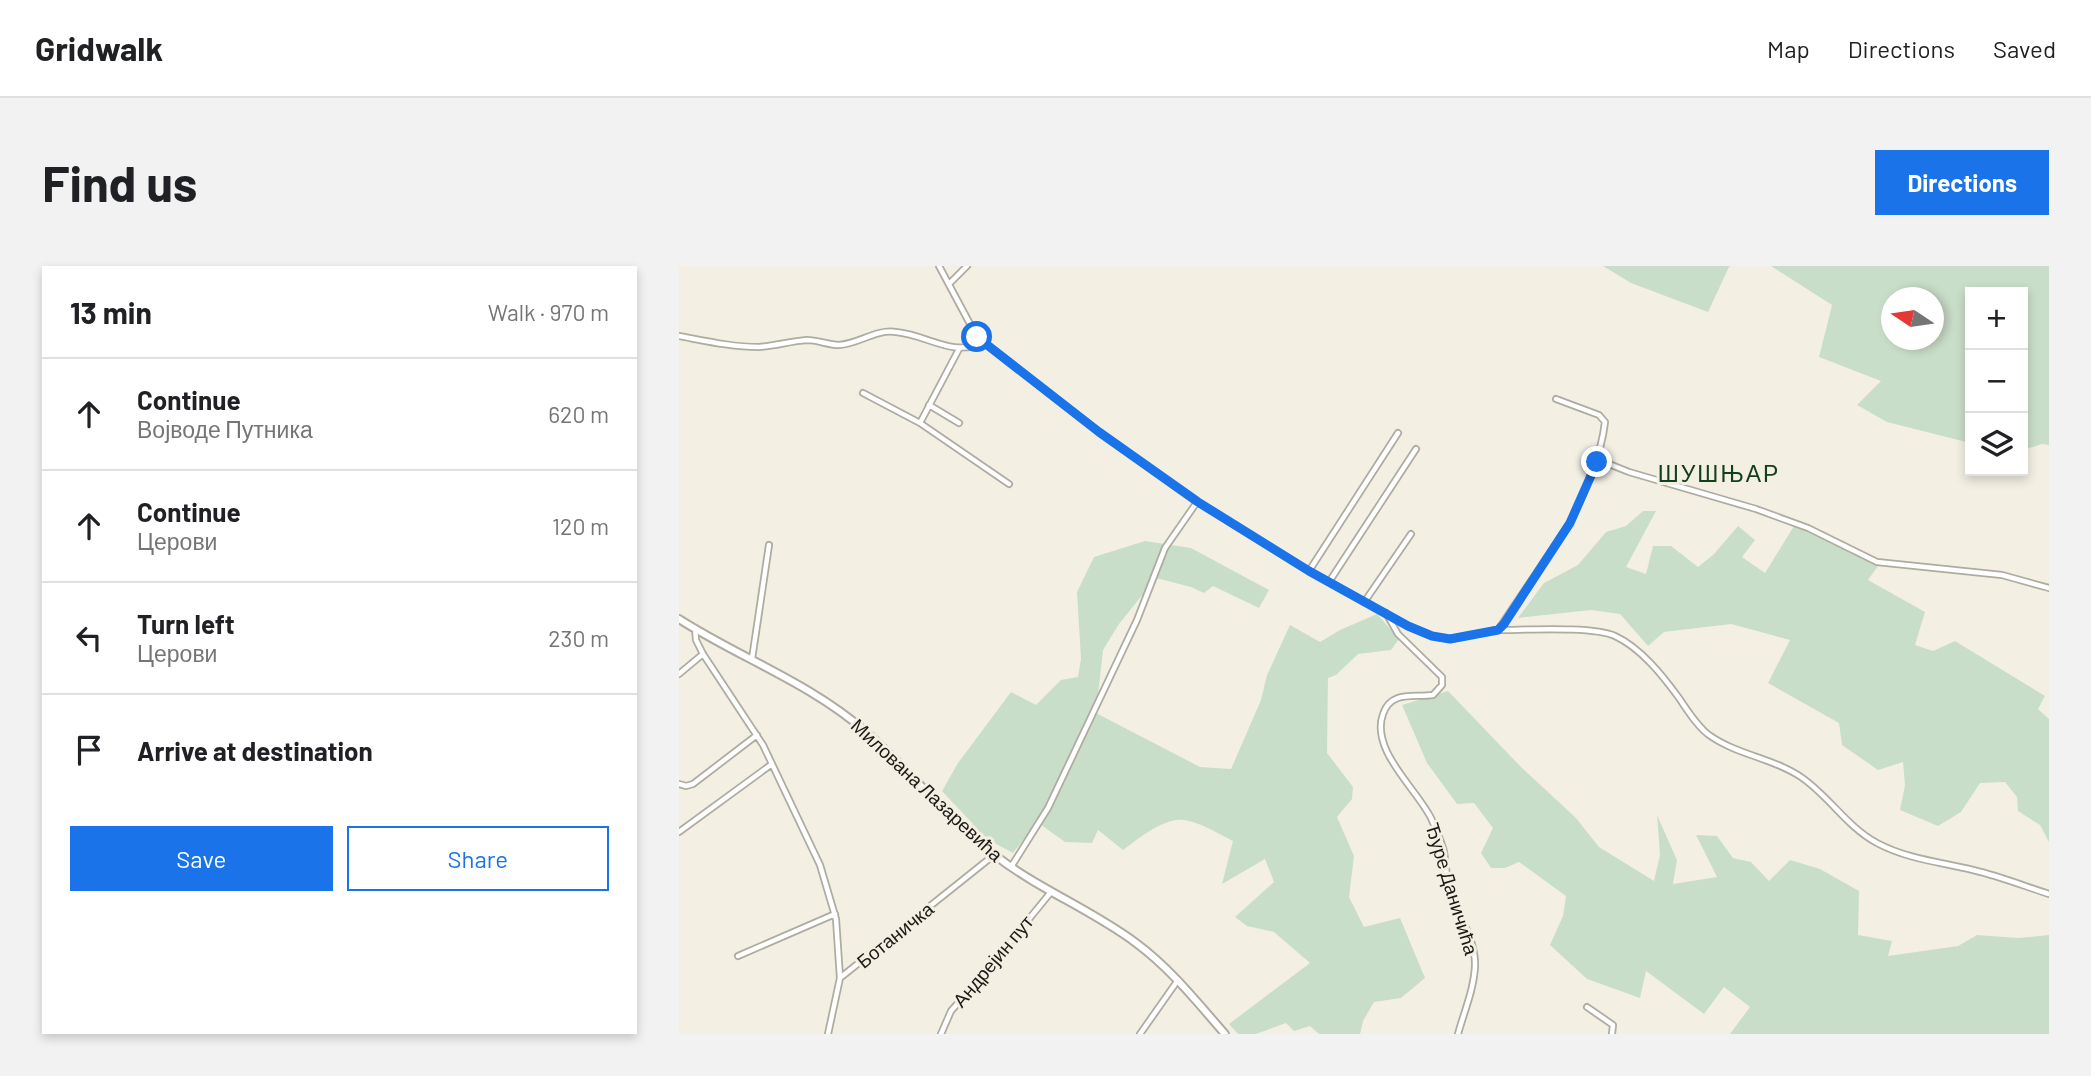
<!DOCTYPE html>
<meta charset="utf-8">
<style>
:root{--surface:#fff;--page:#f2f2f2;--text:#202124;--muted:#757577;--line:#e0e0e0;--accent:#1a73e8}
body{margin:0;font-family:Barlow,sans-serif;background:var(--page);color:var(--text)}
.controls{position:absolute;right:21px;top:21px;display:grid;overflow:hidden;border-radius:0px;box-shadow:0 4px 10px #0003}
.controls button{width:63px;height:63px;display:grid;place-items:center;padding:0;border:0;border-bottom:2px solid var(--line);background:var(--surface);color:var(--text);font:35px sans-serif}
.compass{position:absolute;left:1202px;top:21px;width:63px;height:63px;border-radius:50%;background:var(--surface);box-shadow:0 4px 10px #0003;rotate:283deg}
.stop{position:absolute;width:21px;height:21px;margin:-16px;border:5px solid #1a73e8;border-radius:50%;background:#fff}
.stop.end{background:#1a73e8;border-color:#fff;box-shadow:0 2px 7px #0008}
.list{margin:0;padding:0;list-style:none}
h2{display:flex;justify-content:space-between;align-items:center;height:91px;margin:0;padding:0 28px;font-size:30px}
h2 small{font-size:23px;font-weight:400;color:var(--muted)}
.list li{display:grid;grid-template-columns:46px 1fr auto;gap:21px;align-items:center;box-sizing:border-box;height:112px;padding:0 28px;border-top:2px solid var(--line)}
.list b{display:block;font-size:26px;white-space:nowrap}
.list p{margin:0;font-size:23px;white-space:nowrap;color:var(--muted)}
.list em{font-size:23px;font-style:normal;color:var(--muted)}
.actions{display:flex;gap:14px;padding:21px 28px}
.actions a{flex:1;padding:16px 0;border:2px solid var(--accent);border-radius:0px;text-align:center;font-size:24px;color:var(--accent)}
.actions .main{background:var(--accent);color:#fff}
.icon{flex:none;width:38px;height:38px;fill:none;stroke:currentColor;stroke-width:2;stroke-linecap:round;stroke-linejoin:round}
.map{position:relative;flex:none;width:1370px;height:768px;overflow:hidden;border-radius:0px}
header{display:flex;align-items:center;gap:42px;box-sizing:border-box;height:98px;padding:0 35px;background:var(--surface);border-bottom:2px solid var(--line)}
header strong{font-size:33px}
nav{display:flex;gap:38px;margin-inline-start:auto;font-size:24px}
.intro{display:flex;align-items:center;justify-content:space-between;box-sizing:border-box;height:168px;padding:0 42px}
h1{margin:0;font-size:49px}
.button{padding:18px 32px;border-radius:0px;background:var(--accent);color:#fff;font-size:24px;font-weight:700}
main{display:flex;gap:42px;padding:0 42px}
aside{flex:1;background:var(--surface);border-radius:0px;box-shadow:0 4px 10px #0003}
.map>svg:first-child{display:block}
</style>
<header>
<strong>Gridwalk</strong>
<nav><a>Map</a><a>Directions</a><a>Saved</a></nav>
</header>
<div class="intro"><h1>Find us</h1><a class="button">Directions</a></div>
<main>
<aside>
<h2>13 min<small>Walk · 970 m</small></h2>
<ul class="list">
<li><svg class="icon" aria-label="ahead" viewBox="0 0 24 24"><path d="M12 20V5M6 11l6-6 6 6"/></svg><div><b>Continue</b><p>Војводе Путника</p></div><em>620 m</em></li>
<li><svg class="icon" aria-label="ahead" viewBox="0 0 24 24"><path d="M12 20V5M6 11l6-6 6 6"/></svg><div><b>Continue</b><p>Церови</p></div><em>120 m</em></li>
<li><svg class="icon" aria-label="left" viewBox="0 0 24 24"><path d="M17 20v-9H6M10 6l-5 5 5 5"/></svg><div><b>Turn left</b><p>Церови</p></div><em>230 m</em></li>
<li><svg class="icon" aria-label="arrive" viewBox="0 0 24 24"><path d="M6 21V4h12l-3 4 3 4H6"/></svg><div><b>Arrive at destination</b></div></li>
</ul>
<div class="actions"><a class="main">Save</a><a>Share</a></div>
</aside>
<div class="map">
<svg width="1370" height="768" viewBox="0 0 1370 768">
<rect width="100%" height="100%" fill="#f3f0e3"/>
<path fill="#c9dec8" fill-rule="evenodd" d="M924,0H1052L1050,1L1029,46L952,17Z
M1092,0H1370V179L1363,178L1344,184V26H1291V177L1208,156L1178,139L1202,115L1140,91L1153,39ZM1212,32H1254V74H1212Z
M964,245H977L947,301L967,308L974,280H992L1019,301L1035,288L1059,260L1076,274L1063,291L1086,307L1115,260L1199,300L1189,314L1246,346L1236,379L1254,385L1276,375L1366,430L1359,443L1370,453V576L1361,559L1339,545L1338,531L1326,516L1301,517L1282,546L1259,560L1221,544L1226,519L1224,496L1199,504L1163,479L1160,457L1089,417L1111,374L1052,358L985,366L969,380L941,348L912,344L839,352L865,317L899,299L927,266L947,260Z
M466,275L512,282L590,324L580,342L534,320L525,327L512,321L477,312L440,358L424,384L417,447L521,501L552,503L582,434L588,409L611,359L641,376L661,364L698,348L720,373L712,384L679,388L657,409L649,412L648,487L674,521L673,533L658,551L675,590L670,631L685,661L721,652L746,712L722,732L695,736L684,755L681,768H640L631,760L615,765L607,757L577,768H559L550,758L631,697L595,666L568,660L556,651L595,616L586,593L543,618L554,575C540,568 513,551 497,554C478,557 459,573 444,584L419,564L413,577L386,576L358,556L334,587L289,563L294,558L263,525L279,497L332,426L357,439L382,414L399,411L402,393L398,326L415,291Z
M769,425L843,502L897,552L920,581L975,615L981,589L978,549L998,594L994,618L1038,611L1017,569L1038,570L1054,592L1072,596L1090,615L1111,594L1141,603L1180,625L1179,669L1213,675L1209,690L1279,680L1298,669L1339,672L1370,669V768H1051L1071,741L1045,721L1025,748L967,705L961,732L908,713L871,679L884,650L887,630L840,596L826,602H812L802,587L814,562L795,537L778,538L748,497L723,439Z"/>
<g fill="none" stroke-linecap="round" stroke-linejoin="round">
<defs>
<path id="minor" d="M260,0L298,71L420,166L518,236L630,305L729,360L753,370L771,373L819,364L891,257C906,225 922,191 926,156L920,149L877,133
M270,18L288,0
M0,70C27,75 53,81 80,81C96,80 112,75 128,74C139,74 149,79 160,79C180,78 196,63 217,66C249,69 272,91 305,77
M184,127L241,157L280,83
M250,139L280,157
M241,157L330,218
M918,196H925L950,206L1077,243L1129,262L1198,296L1323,309L1370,322
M630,305L719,167
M650,316L737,183
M686,335L732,268
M707,347L719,368L763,411V419L754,429C735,432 712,424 704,448C691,484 737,522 752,552C756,561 761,572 764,582C768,596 766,611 771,624C779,648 797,674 796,700C795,723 785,746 779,768
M16,362L17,374L24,388L84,479L141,599L157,653L161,712
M820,364C847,364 914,360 936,370C962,382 984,410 1000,432C1009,445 1018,460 1030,469C1058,489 1094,492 1122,511C1150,530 1168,561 1198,577C1228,593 1261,596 1294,604C1320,610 1345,620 1370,628
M73,393L90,279
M0,408L24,388
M0,518L7,520L14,518L78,469
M0,566L93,498
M332,601L369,542L458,354L486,282L518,236
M59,690L156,648
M908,741L934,759L933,768
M149,768L161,712L315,589
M262,768L272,745L310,702L372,626
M461,768L499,714"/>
<path id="tertiary" d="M0,353C61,392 131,417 186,465C232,505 269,554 317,590C361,624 413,644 457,677C491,702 518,736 546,768"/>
</defs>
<use href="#minor" stroke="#afaba0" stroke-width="8"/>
<use href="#tertiary" stroke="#afaba0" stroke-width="10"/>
<use href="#minor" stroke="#fff" stroke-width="4.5"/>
<use href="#tertiary" stroke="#fff" stroke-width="6"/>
</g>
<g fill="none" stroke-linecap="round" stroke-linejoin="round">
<path stroke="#1a73e8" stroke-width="9" d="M298,71L420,166L519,236L630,305L729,360L753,370L771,373L819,364L825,358L891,257L918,196"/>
</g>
<g text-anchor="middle" stroke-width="6" stroke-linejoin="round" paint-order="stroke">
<g font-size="19" fill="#1c1a16" stroke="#f3f0e3">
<text transform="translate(248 524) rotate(43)" y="7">Милована Лазаревића</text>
<text transform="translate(773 623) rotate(73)" y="7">Ђуре Даничића</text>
<text transform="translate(216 669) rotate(-39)" y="7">Ботаничка</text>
<text transform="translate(314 695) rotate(-50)" y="7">Андрејин пут</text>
</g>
<g font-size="23" letter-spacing="2" fill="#12401c" stroke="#f3f0e3">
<text x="1040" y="216">ШУШЊАР</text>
</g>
</g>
</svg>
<div class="controls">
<button>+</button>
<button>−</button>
<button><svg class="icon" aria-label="layers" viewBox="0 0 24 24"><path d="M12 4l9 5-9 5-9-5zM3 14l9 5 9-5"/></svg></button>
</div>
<svg class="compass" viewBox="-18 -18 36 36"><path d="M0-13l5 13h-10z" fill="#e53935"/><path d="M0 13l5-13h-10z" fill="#757577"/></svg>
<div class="stop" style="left:298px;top:71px"></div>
<div class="stop end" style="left:918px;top:196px"></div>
</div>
</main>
